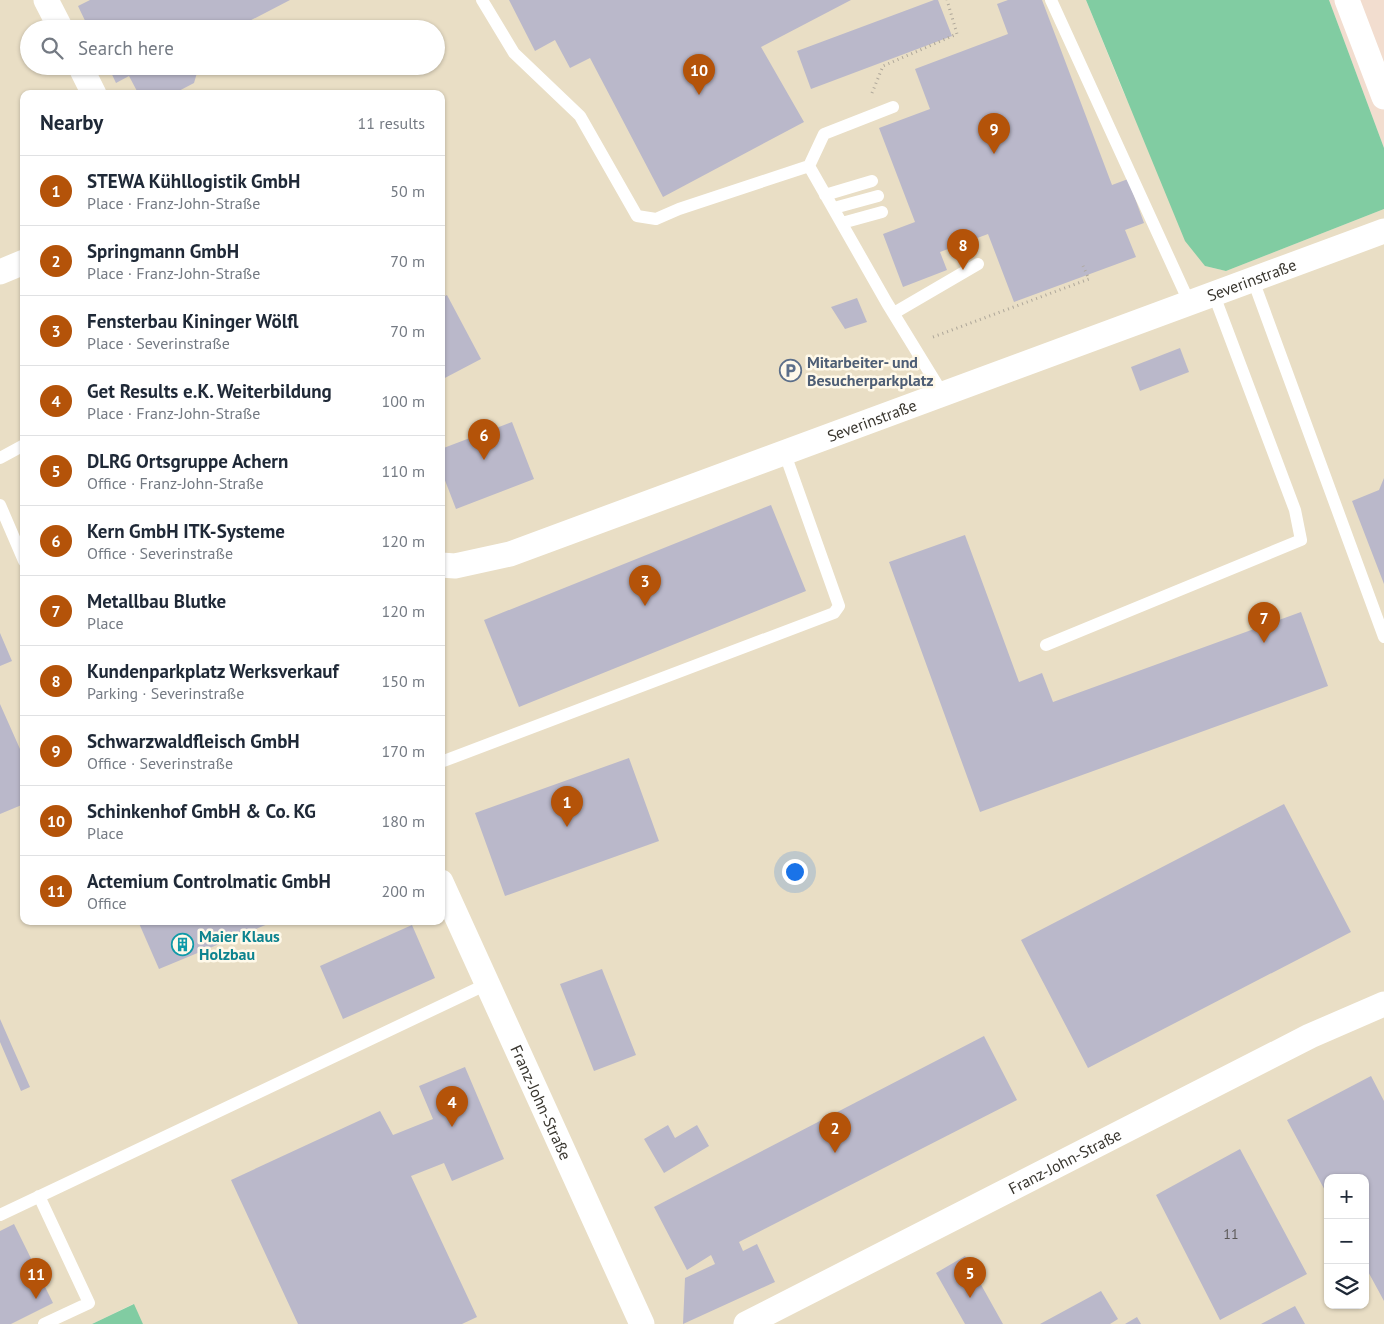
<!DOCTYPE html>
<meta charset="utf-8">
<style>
:root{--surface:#fff;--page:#f6f6f7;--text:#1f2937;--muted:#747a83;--line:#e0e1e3;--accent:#b45309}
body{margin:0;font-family:"PT Sans",sans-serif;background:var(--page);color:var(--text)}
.controls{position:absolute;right:15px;bottom:15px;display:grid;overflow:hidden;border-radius:10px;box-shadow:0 1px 4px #0004}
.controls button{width:45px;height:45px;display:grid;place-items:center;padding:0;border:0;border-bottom:1px solid var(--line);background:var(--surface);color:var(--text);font:25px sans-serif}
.you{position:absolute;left:794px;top:871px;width:18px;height:18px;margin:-12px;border:4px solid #fff;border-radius:50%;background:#1a73e8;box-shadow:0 0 0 8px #1a73e833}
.badge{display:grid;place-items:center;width:32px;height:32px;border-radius:50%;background:var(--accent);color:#fff;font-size:16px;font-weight:700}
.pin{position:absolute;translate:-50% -41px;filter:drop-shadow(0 1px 2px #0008)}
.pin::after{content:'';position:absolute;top:26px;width:18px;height:15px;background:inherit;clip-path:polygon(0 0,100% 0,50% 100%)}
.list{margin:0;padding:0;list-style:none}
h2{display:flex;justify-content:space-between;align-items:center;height:65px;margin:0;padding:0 20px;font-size:21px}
h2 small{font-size:16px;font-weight:400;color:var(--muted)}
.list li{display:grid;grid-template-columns:32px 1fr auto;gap:15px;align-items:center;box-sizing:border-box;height:70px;padding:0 20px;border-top:1px solid var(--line)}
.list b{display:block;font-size:19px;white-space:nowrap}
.list p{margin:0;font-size:16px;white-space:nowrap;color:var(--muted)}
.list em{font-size:16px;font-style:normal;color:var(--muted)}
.icon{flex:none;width:28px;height:28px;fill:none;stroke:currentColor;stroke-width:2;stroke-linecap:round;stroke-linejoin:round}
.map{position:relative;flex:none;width:1384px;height:1324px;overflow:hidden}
.search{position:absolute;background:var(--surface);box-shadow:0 1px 4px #0004;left:20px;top:20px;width:425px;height:55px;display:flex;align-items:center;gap:12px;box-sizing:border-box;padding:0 18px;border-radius:28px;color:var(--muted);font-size:19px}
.panel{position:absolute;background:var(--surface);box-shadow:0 1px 4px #0004;left:20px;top:90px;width:425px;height:835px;border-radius:10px}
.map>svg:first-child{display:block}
</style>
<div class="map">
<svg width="1384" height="1324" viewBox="0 0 1384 1324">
<rect width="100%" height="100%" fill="#f3ebd9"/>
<path fill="#f2ddcf" d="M1329,0H1384V148Z"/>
<path fill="#e9dec5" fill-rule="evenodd" d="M0,0H1086L1122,89L1205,266L1226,271L1384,209V1324H143L133,1304L92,1324H0ZM29,29H436V66H29ZM24,94H441V921H24ZM1328,1178H1365V1305H1328Z"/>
<path fill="#81cca2" d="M1086,0H1329L1384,148V209L1226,271L1205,266L1185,241Z
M134,1304L143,1324H92Z"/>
<path fill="#bab8ca" d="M90,0H290L234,29H89L78,6Z
M509,0H851L761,47L804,122L663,197L590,58L570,68L555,40L535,51Z
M934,0H938L952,36L811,89L797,51Z
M1008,0H1042L1112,185L1128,179L1144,223L1125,230L1136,257L1014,302L988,234L940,252L947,270L903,287L883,234L915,222L879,128L930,109L915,69L1008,34L997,4Z
M108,66H199L194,83L173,94L138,93L129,76L116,83Z
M447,295L481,359L441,380V298Z
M857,298L867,322L845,329L831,307Z
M1180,348L1189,372L1140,391L1131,367Z
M512,422L534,479L456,509L441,470V449Z
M1384,478V584L1352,501L1379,490Z
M771,505L806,591L519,707L484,620Z
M965,535L1019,682L1042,673L1053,702L1301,612L1328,686L980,812L889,562Z
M0,633L12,661L0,666Z
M0,704L24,758V804L0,814Z
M629,758L659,841L505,896L475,813Z
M1284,804L1351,932L1088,1068L1021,940Z
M138,921H275L159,969Z
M412,925L435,978L343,1019L320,966Z
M602,969L636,1055L594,1071L560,984Z
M0,1019L30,1087L21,1091L0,1042Z
M984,1036L1017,1100L739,1242L743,1251L757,1244L775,1282L683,1324L685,1278L715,1264L711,1255L687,1270L654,1207Z
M465,1067L504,1159L452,1181L444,1163L411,1176L477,1317L462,1324H298L231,1180L380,1111L393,1135L433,1119L419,1086Z
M1371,1076L1384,1101V1301L1365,1266V1178H1328V1196L1287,1120Z
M668,1125L675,1138L697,1125L709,1146L664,1173L644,1139Z
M1240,1149L1307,1274L1220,1320L1156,1195Z
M14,1224L53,1303L11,1324H0V1231Z
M965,1256L1003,1324H965L936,1273Z
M1101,1291L1118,1319L1110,1324H1040Z
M1295,1306L1305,1324H1261Z
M1137,1317L1141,1324H1125Z"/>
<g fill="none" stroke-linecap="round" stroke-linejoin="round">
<path stroke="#aea79a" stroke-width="3" stroke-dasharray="1 4" stroke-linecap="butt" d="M872,93L883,66L957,34L947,0
M933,337L1089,279L1083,266"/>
<path stroke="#fff" stroke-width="12" d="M482,0L514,53L580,116L637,216L656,219L679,209L809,166L824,134L893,107
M1051,0L1190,304
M809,166L887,303L944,396
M825,195L872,181
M834,208L878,196
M842,223L882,212
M1253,280L1384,637
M894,313L978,264
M0,458L24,445
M0,505L24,561
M1046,645L1301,540L1295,510L1214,295
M441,762L834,613L839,606L785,454
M39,1196L89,1303L44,1324
M0,1215L487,984"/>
<g stroke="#fff" stroke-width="25">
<path d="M46,0L61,29"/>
<path d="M1347,0L1384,97"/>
<path d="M80,66L94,94"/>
<path d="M0,272L24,262"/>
<path id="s1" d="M441,565L455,566L510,554L1384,231"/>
<path id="s2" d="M441,882L642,1324"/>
<path id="s3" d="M746,1324L1310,1036L1384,1004"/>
</g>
</g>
<defs>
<symbol id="parking-ring" viewBox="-11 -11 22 22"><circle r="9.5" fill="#fff9ea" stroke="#5c6f8a" stroke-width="1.5"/><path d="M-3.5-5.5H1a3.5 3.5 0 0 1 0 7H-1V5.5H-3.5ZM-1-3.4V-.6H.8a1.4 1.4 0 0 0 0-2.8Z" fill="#5c6f8a"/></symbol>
<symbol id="building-ring" viewBox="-11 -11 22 22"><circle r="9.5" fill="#fff9ea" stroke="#0f9aa8" stroke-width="1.5"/><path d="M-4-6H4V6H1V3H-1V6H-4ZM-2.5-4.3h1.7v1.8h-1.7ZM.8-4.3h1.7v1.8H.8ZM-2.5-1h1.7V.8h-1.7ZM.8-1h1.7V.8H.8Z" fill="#0f9aa8"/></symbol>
</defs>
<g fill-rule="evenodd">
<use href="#parking-ring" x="778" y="358" width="25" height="25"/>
<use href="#building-ring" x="170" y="932" width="25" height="25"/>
</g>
<g text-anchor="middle" stroke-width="5" stroke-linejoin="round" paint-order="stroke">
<g font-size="14" fill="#5a5756">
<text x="1231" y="1239">11</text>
</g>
<g font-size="16" fill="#3a3730" stroke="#fff9ea">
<text dy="6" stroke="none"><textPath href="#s1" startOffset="861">Severinstraße</textPath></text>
<text dy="6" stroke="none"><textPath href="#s1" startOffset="456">Severinstraße</textPath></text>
<text dy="6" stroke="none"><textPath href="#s2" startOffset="242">Franz-John-Straße</textPath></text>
<text dy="6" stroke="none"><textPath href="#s3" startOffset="358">Franz-John-Straße</textPath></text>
</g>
<g font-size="16" font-weight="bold" fill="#4e5e75" stroke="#fff9ea" text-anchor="start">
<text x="807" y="368">Mitarbeiter- und<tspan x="807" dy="18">Besucherparkplatz</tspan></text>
</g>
<g font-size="16" font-weight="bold" fill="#0d838f" stroke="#fff9ea" text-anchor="start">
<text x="199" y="942">Maier Klaus<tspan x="199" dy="18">Holzbau</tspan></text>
</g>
</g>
</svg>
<div class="controls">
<button>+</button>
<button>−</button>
<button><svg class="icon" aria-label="layers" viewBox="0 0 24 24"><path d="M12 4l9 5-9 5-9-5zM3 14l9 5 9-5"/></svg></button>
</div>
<div class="you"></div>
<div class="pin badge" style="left:567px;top:827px">1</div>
<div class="pin badge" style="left:835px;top:1153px">2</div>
<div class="pin badge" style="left:645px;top:606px">3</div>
<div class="pin badge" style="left:452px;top:1127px">4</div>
<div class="pin badge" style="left:970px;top:1298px">5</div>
<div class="pin badge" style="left:484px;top:460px">6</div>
<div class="pin badge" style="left:1264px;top:643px">7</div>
<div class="pin badge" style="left:963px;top:270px">8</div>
<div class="pin badge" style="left:994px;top:154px">9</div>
<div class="pin badge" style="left:699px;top:95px">10</div>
<div class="pin badge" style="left:36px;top:1299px">11</div>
<div class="search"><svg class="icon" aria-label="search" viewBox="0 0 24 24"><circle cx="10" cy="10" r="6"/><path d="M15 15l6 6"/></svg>Search here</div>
<section class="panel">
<h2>Nearby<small>11 results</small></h2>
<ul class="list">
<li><span class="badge">1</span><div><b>STEWA Kühllogistik GmbH</b><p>Place · Franz-John-Straße</p></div><em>50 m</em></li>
<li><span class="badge">2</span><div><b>Springmann GmbH</b><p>Place · Franz-John-Straße</p></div><em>70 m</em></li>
<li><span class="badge">3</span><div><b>Fensterbau Kininger Wölfl</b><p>Place · Severinstraße</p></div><em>70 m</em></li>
<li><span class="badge">4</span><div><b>Get Results e.K. Weiterbildung</b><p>Place · Franz-John-Straße</p></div><em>100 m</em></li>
<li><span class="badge">5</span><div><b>DLRG Ortsgruppe Achern</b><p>Office · Franz-John-Straße</p></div><em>110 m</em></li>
<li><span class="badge">6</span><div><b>Kern GmbH ITK-Systeme</b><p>Office · Severinstraße</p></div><em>120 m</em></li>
<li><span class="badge">7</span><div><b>Metallbau Blutke</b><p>Place</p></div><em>120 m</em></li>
<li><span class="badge">8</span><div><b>Kundenparkplatz Werksverkauf</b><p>Parking · Severinstraße</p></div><em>150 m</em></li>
<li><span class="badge">9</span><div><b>Schwarzwaldfleisch GmbH</b><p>Office · Severinstraße</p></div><em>170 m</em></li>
<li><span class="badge">10</span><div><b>Schinkenhof GmbH &amp; Co. KG</b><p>Place</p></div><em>180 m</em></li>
<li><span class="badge">11</span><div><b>Actemium Controlmatic GmbH</b><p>Office</p></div><em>200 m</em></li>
</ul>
</section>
</div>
